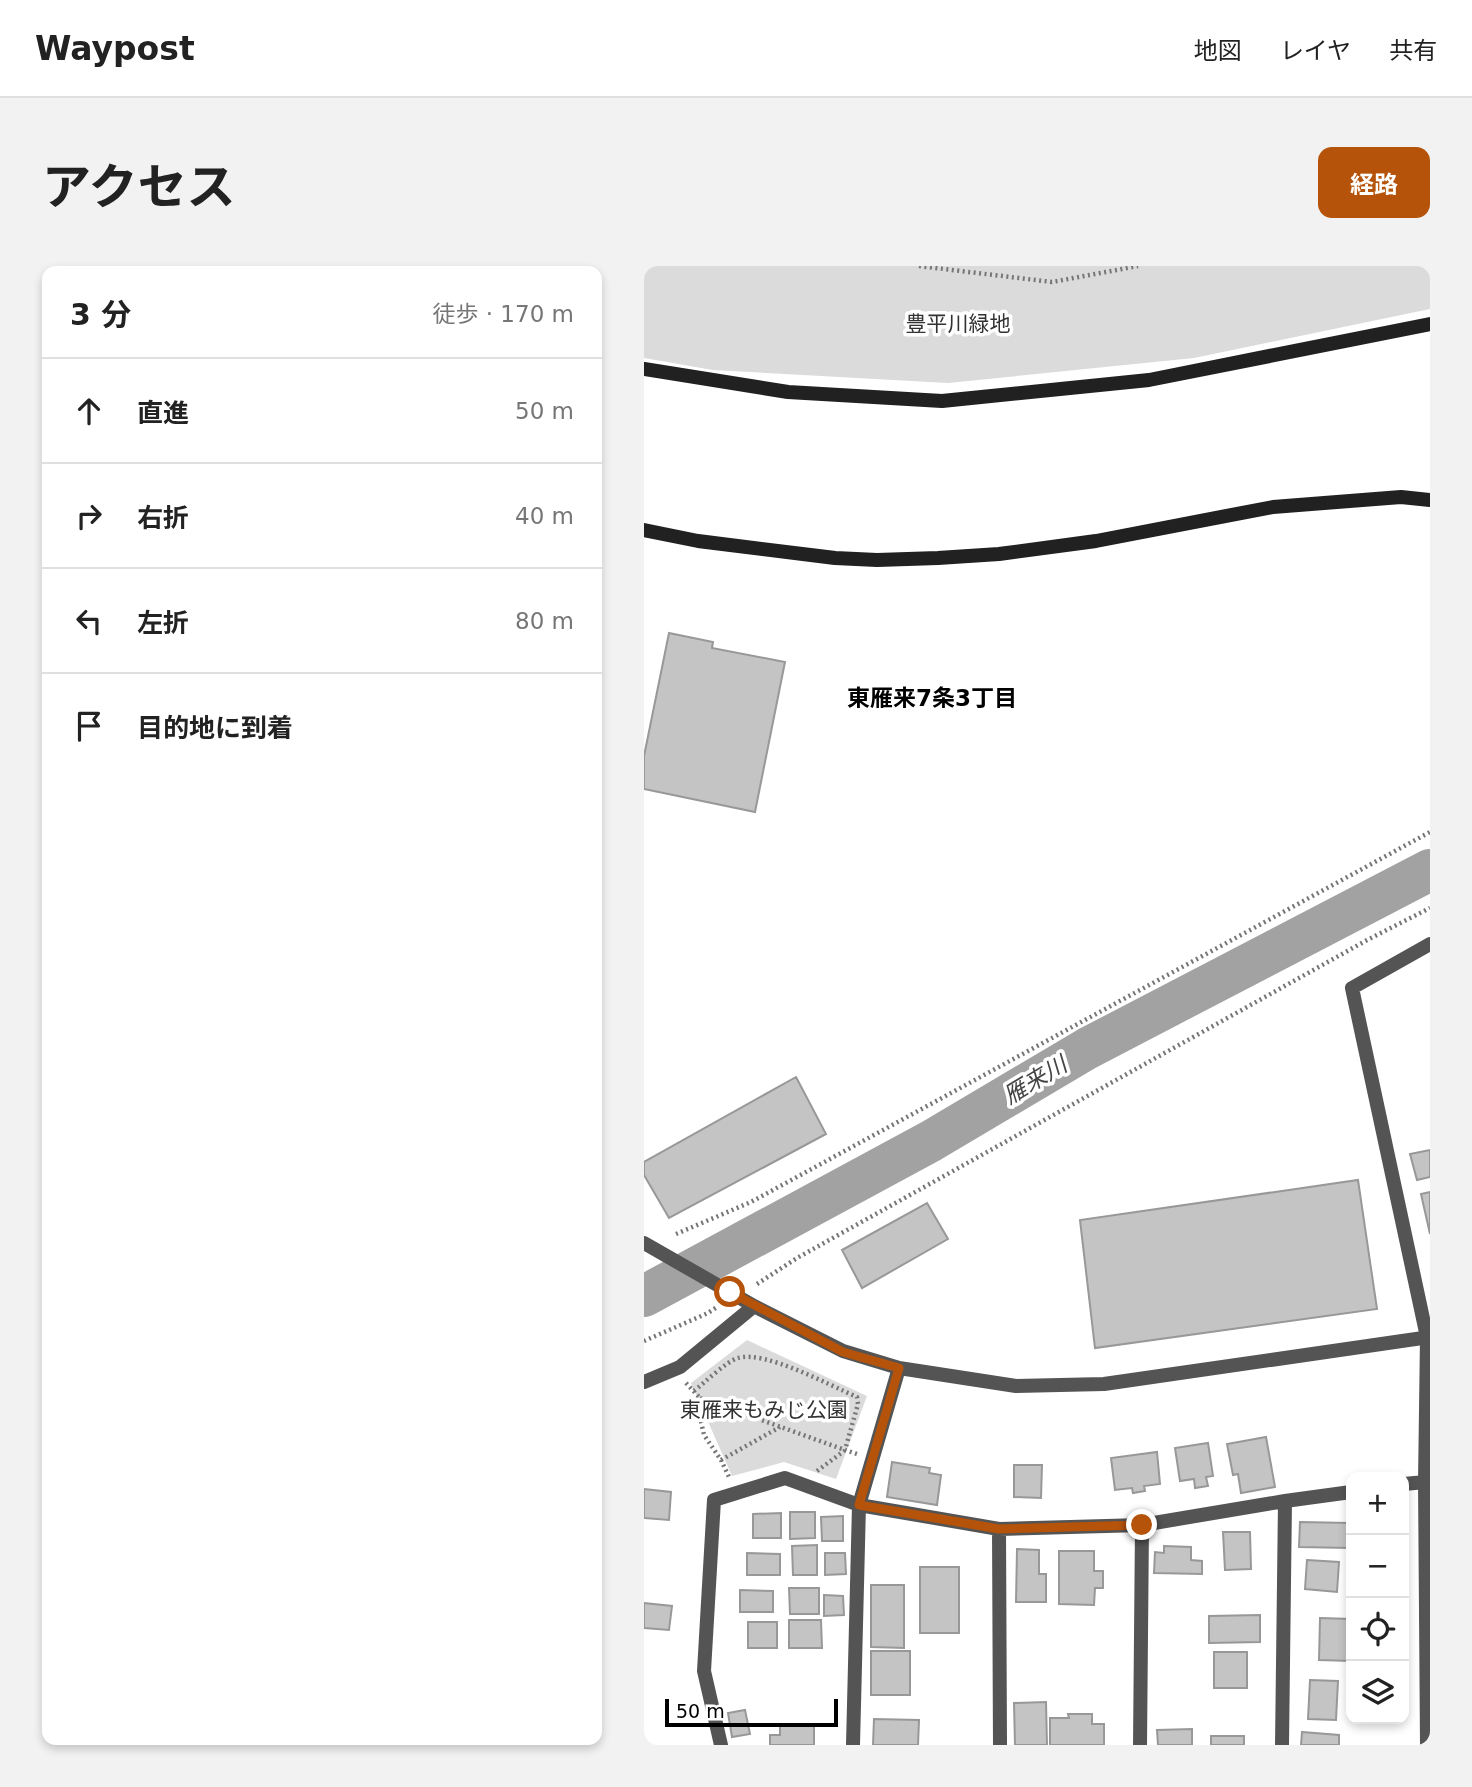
<!DOCTYPE html>
<html lang="ja">
<meta charset="utf-8">
<style>
:root{--surface:#fff;--page:#f2f2f2;--text:#222;--muted:#767676;--line:#e0e0e0;--accent:#b45309}
body{margin:0;font-family:"DejaVu Sans","Noto Sans JP",sans-serif;background:var(--page);color:var(--text)}
.controls{position:absolute;right:21px;bottom:21px;display:grid;overflow:hidden;border-radius:14px;box-shadow:0 4px 10px #0003}
.controls button{width:63px;height:63px;display:grid;place-items:center;padding:0;border:0;border-bottom:2px solid var(--line);background:var(--surface);color:var(--text);font:35px sans-serif}
.scale{position:absolute;left:21px;bottom:18px;width:173px;box-sizing:border-box;padding-left:7px;border:4px solid #000;border-top:0;font-size:19px;line-height:24px;white-space:nowrap;color:#000;-webkit-text-stroke:5px #fff;paint-order:stroke}
.stop{position:absolute;width:21px;height:21px;margin:-16px;border:5px solid #b45309;border-radius:50%;background:#fff}
.stop.end{background:#b45309;border-color:#fff;box-shadow:0 2px 7px #0008}
.list{margin:0;padding:0;list-style:none}
h2{display:flex;justify-content:space-between;align-items:center;height:91px;margin:0;padding:0 28px;font-size:30px}
h2 small{font-size:23px;font-weight:400;color:var(--muted)}
.list li{display:grid;grid-template-columns:46px 1fr auto;gap:21px;align-items:center;box-sizing:border-box;height:105px;padding:0 28px;border-top:2px solid var(--line)}
.list b{display:block;font-size:26px;white-space:nowrap}
.list em{font-size:23px;font-style:normal;color:var(--muted)}
.icon{flex:none;width:38px;height:38px;fill:none;stroke:currentColor;stroke-width:2;stroke-linecap:round;stroke-linejoin:round}
.map{position:relative;flex:none;width:786px;height:1479px;overflow:hidden;border-radius:14px}
header{display:flex;align-items:center;gap:42px;box-sizing:border-box;height:98px;padding:0 35px;background:var(--surface);border-bottom:2px solid var(--line)}
header strong{font-size:33px}
nav{display:flex;gap:38px;margin-inline-start:auto;font-size:24px}
.intro{display:flex;align-items:center;justify-content:space-between;box-sizing:border-box;height:168px;padding:0 42px}
h1{margin:0;font-size:49px}
.button{padding:18px 32px;border-radius:14px;background:var(--accent);color:#fff;font-size:24px;font-weight:700}
main{display:flex;gap:42px;padding:0 42px}
aside{flex:1;background:var(--surface);border-radius:14px;box-shadow:0 4px 10px #0003}
.map>svg:first-child{display:block}
</style>
<header>
<strong>Waypost</strong>
<nav><a>地図</a><a>レイヤ</a><a>共有</a></nav>
</header>
<div class="intro"><h1>アクセス</h1><a class="button">経路</a></div>
<main>
<aside>
<h2>3 分<small>徒歩 · 170 m</small></h2>
<ul class="list">
<li><svg class="icon" aria-label="ahead" viewBox="0 0 24 24"><path d="M12 20V5M6 11l6-6 6 6"/></svg><div><b>直進</b></div><em>50 m</em></li>
<li><svg class="icon" aria-label="right" viewBox="0 0 24 24"><path d="M7 20v-9h11M14 6l5 5-5 5"/></svg><div><b>右折</b></div><em>40 m</em></li>
<li><svg class="icon" aria-label="left" viewBox="0 0 24 24"><path d="M17 20v-9H6M10 6l-5 5 5 5"/></svg><div><b>左折</b></div><em>80 m</em></li>
<li><svg class="icon" aria-label="arrive" viewBox="0 0 24 24"><path d="M6 21V4h12l-3 4 3 4H6"/></svg><div><b>目的地に到着</b></div></li>
</ul>
</aside>
<div class="map">
<svg width="786" height="1479" viewBox="0 0 786 1479">
<rect width="100%" height="100%" fill="#fff"/>
<path fill="#dbdbdb" d="M0,0H786V43L550,92L304,117L69,104L0,92Z
M103,1074L223,1130L192,1213L140,1196L88,1210L47,1117Z"/>
<g fill="none" stroke-linecap="round" stroke-linejoin="round">
<path stroke="#a2a2a2" stroke-width="42" d="M0,1030L287,875L444,782L786,604"/>
</g>
<path fill="#c4c4c4" stroke="#989898" stroke-width="2" d="M25,367L69,376L68,382L141,396L111,546L0,523V490Z
M152,811L182,868L25,952L0,909V896Z
M786,884V911L773,914L766,888Z
M714,914L733,1043L451,1082L436,954Z
M786,926V968L777,928Z
M283,937L304,973L218,1022L198,984Z
M622,1171L631,1221L597,1227L594,1208L589,1209L583,1178Z
M564,1177L569,1210L562,1211L564,1220L551,1222L550,1213L536,1215L531,1182Z
M513,1186L516,1218L500,1220L501,1225L489,1227L488,1222L471,1224L467,1192Z
M248,1196L286,1202L285,1207L297,1209L293,1239L243,1231Z
M370,1199H398L397,1232L370,1231Z
M0,1223L27,1226L25,1254L0,1252Z
M146,1246H171V1272L146,1273Z
M137,1247V1272H109V1248Z
M199,1250V1275H178L177,1251Z
M656,1256L706,1257V1282L655,1281Z
M579,1266H606L607,1303L581,1304Z
M173,1279V1309H149L148,1280Z
M520,1280L547,1281V1294L558,1295V1308L510,1307L511,1286L520,1287Z
M373,1283L395,1284V1308H402V1336H372Z
M415,1285H450V1305H459V1322H451L450,1339L415,1338Z
M103,1287L136,1288V1309H103Z
M181,1287H201L202,1308L181,1309Z
M663,1294L695,1296L693,1326L661,1323Z
M276,1301H315V1367H276Z
M227,1319H260V1382L227,1381Z
M145,1322H175V1348H146Z
M96,1324L129,1325V1346H96Z
M180,1329L199,1330L200,1349L180,1350Z
M0,1337L28,1340L25,1364L0,1362Z
M616,1349V1376L565,1377V1350Z
M676,1352L707,1353V1395L675,1394Z
M145,1354H177L178,1382H145Z
M104,1356H133V1382H104Z
M227,1385H266V1429H227Z
M570,1386H603V1422H570Z
M666,1414L694,1415L692,1454L664,1453Z
M402,1436L403,1479H371L370,1437Z
M101,1444L106,1468L88,1471L84,1447Z
M424,1448H448V1458H460V1479H406V1452H425Z
M230,1453L275,1454L274,1479H229Z
M136,1458H170V1479H126V1469H136Z
M548,1463V1479H514L513,1464Z
M658,1466L695,1469V1479H657Z
M567,1470H600V1479H567Z"/>
<g fill="none" stroke-linecap="round" stroke-linejoin="round">
<path stroke="#767676" stroke-width="4.5" stroke-dasharray="2 3.5" stroke-linecap="butt" d="M275,0L408,16L494,0
M32,968L107,936L786,566
M113,1018L153,992L725,673L786,642
M0,1075L64,1047L73,1041
M42,1117L56,1132V1151L60,1169L77,1194L85,1211
M50,1125C60,1117 83,1095 94,1092C121,1084 185,1119 213,1131L214,1138L201,1184L213,1188
M56,1132L201,1184
M77,1194L136,1161
M173,1205L200,1185"/>
<path stroke="#545454" stroke-width="14" d="M0,977L110,1040L199,1085L255,1102L372,1120L460,1118L786,1071
M0,1116L36,1101L110,1040
M760,1218L781,1216
M355,1263L356,1479
M77,1479L60,1405L70,1234L141,1212L215,1239L355,1263L498,1259L641,1235L707,1226
M209,1479L215,1239L255,1102
M496,1479L498,1259
M638,1479L641,1235
M783,1479L781,1216L783,1071L708,722L786,678"/>
<path stroke="#212121" stroke-width="14" d="M0,103L144,126L298,135L505,114L786,58
M0,264L54,275L191,292L233,294L294,292L355,288L452,275L629,241L757,231L786,234"/>
</g>
<g fill="none" stroke-linecap="round" stroke-linejoin="round">
<path stroke="#b45309" stroke-width="9" d="M86,1026L199,1086L255,1102L215,1239L355,1263L498,1259"/>
</g>
<g text-anchor="middle" stroke-width="7" stroke-linejoin="round" paint-order="stroke">
<g font-size="21" fill="#323232" stroke="#fff">
<text x="314" y="65">豊平川緑地</text>
<text x="120" y="1151">東雁来もみじ公園</text>
</g>
<g font-size="23" font-weight="bold" fill="#000" stroke="#fff">
<text x="288" y="440">東雁来7条3丁目</text>
</g>
<g font-size="23" font-style="italic" fill="#434343" stroke="#fff">
<text transform="translate(391 814) rotate(-31)" y="8">雁来川</text>
</g>
</g>
</svg>
<div class="controls">
<button>+</button>
<button>−</button>
<button><svg class="icon" aria-label="locate" viewBox="0 0 24 24"><circle cx="12" cy="12" r="6"/><path d="M12 2v4M12 18v4M2 12h4M18 12h4"/></svg></button>
<button><svg class="icon" aria-label="layers" viewBox="0 0 24 24"><path d="M12 4l9 5-9 5-9-5zM3 14l9 5 9-5"/></svg></button>
</div>
<div class="scale">50 m</div>
<div class="stop" style="left:86px;top:1026px"></div>
<div class="stop end" style="left:498px;top:1259px"></div>
</div>
</main>
